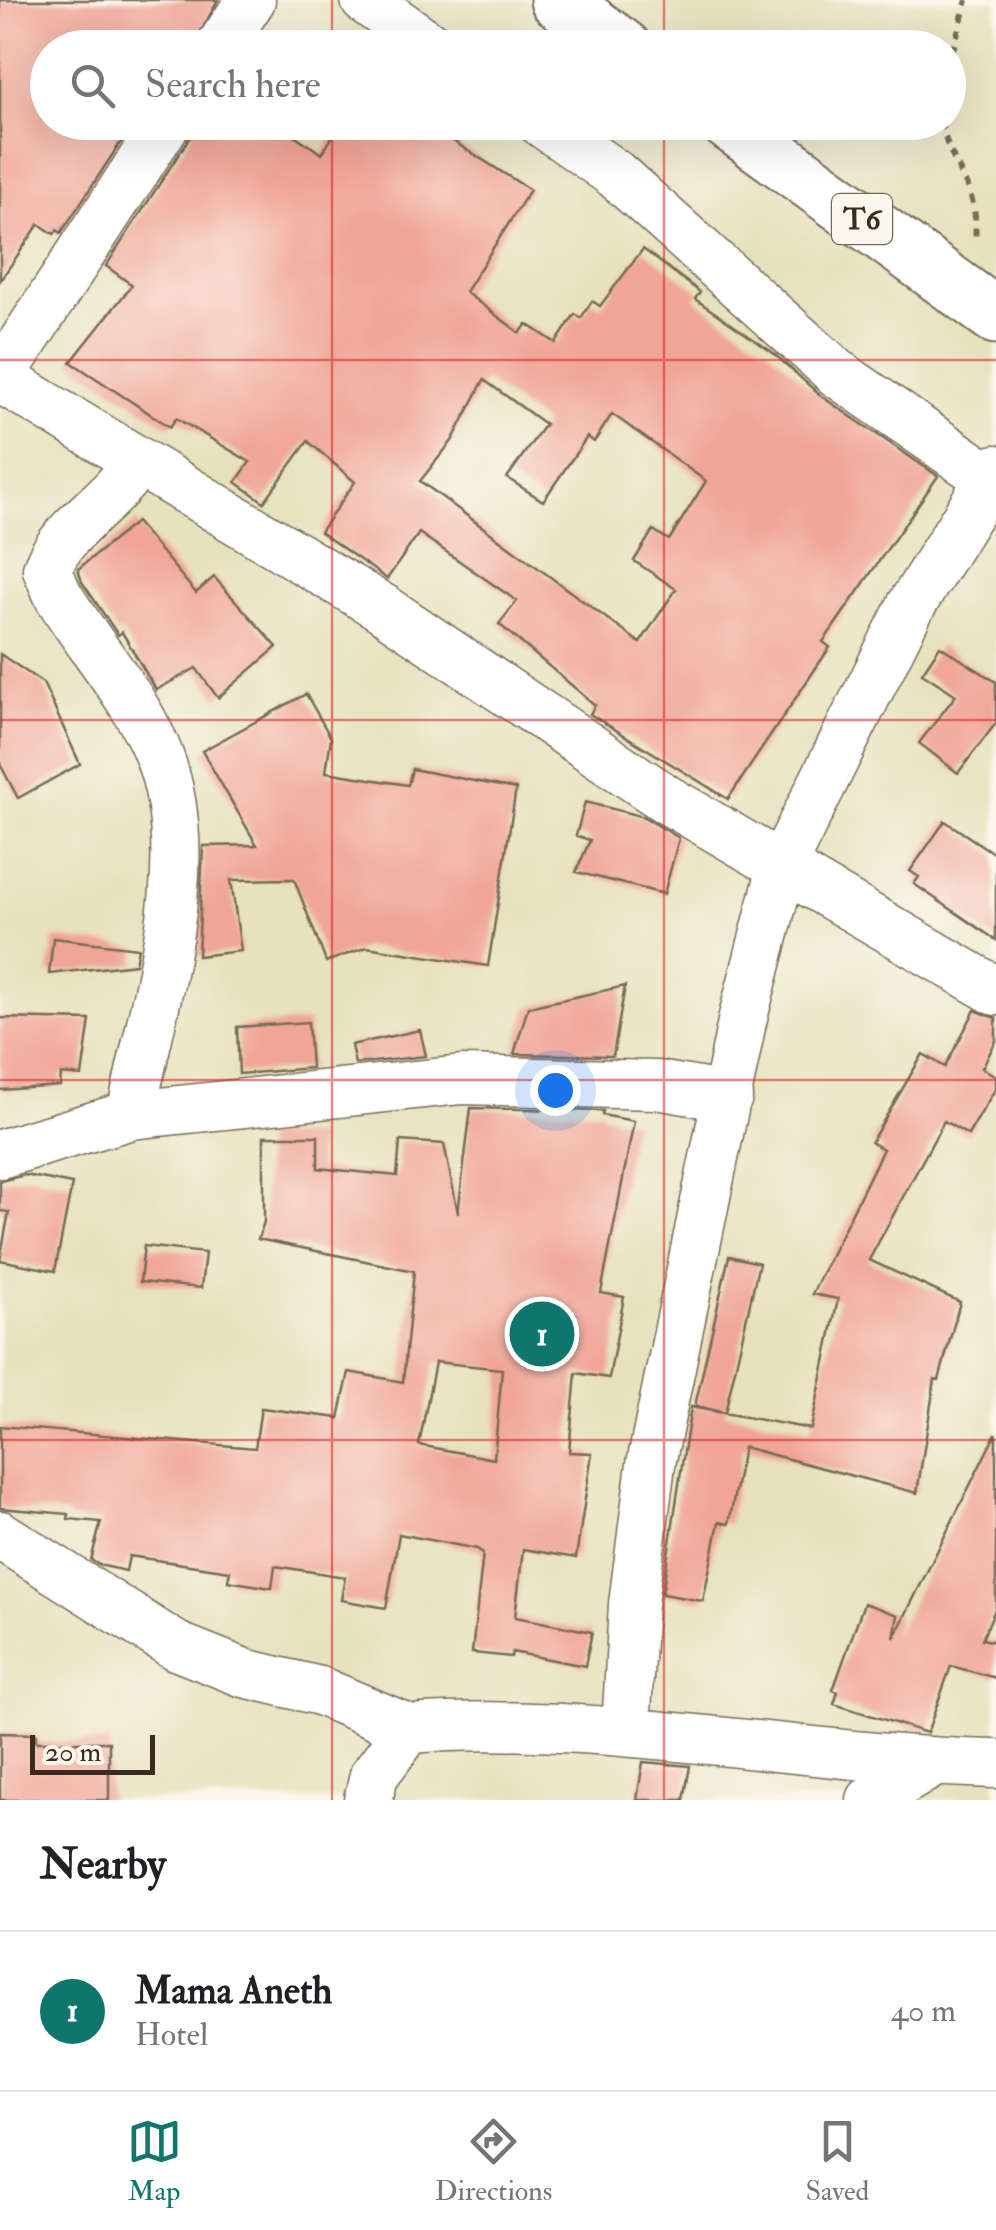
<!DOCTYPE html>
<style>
:root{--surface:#fff;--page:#f6f6f6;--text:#202124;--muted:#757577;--line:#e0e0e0;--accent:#0f766e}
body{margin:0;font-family:"IM FELL Double Pica",serif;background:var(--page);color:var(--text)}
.scale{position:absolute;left:30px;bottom:25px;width:125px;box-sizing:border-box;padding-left:10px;border:5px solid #3b2a1e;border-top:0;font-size:28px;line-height:35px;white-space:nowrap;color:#3b2a1e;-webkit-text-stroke:8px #fbf7ec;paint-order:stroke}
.you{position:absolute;left:555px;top:1090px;width:35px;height:35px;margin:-25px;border:8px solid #fff;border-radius:50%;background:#1a73e8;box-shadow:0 0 0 15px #1a73e833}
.badge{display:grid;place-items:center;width:65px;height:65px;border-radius:50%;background:var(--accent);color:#fff;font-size:32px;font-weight:700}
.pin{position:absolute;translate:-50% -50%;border:5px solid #fff;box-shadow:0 2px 10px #0006}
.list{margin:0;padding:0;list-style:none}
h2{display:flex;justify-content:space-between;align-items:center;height:130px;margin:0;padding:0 40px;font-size:42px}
h2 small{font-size:32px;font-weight:400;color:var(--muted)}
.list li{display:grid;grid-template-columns:65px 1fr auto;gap:30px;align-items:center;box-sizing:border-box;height:160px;padding:0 40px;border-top:2px solid var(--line)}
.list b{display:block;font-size:38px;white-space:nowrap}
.list p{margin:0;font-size:32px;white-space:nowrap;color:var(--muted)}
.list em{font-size:32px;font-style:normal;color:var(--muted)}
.icon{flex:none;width:55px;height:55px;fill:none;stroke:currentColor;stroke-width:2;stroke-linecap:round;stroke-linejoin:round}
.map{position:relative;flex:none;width:996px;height:1800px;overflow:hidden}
.search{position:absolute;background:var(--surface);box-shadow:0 10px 40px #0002;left:30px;right:30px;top:30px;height:110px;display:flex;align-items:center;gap:25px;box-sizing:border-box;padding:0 35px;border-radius:55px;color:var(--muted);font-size:38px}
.sheet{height:290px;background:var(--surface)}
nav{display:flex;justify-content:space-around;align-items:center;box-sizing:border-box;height:140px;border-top:2px solid var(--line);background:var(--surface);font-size:28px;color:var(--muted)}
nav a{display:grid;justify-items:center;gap:5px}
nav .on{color:var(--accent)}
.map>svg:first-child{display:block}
</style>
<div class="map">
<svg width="996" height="1800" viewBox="0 0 996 1800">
<rect width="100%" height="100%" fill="#fbf7ec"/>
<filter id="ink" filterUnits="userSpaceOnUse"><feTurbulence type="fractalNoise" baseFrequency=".01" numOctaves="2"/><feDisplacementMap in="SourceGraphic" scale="20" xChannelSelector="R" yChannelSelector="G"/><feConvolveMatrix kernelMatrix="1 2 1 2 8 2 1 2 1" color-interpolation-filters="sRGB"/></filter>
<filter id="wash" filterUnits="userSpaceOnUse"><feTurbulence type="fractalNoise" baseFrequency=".0048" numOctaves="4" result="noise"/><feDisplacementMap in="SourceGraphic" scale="40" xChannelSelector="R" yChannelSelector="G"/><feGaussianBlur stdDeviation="2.25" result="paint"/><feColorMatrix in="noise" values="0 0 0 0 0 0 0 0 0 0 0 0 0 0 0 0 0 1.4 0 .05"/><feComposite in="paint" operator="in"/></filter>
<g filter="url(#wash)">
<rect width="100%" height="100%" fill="#e7e1bd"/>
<g id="blocks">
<path fill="#f0a597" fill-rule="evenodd" d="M0,0H218L192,48H48V122H134L61,233L57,230L54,234L39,224L0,281Z
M194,122H275L322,154L341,122H423L530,190L465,292L520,333L527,324L556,343L575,314L581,318L592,301L600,306L643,249L700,292L695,299L772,352L821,396L938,476L823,642L830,647L728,799L590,714L595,705L499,624L517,601L419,533L387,579L320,532L355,482L308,441L264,502L236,482L250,462L176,418L170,427L71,362L132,285L106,266L190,137ZM484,380L545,424L507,478L543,501L587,437L594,442L612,414L706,481L669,540L653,530L634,561L676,589L640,643L420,481L452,441Z
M136,522L196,593L214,577L277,647L218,698L196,668L156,690L122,632L118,635L82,582L78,569Z
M940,646L996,682V723L958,773L919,743L956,695L922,673Z
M0,654L43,683L80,764L18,798L0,764Z
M306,694L331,738L326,772L408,785L412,769L516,789L488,966L367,947L326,962L294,879L231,880L241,951L198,956L203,846L257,845L202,751Z
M585,802L644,817L679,838L664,894L576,872L590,840L576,836Z
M945,821L996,855V940L914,884L919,877L910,871Z
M53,938L138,948L135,964L49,974Z
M625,986L613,1056L514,1054L528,1007Z
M975,1010L996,1018V1041L982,1068L996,1076V1088L968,1135L944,1121L869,1260L960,1302L939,1380L935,1379L917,1493L743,1447L729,1524L719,1522L703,1601L662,1594L691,1407L811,1429L838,1299L812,1294L883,1149L871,1142L923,1054L945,1067Z
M0,1018L90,1020L82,1076L61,1074L60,1086L0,1090Z
M308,1022L311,1068L239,1074L237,1027Z
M420,1030L426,1056L355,1064L351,1045Z
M471,1108L603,1111L602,1115L634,1121L601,1293L624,1297L609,1378L576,1373L569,1452L592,1453L576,1558L523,1549L515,1617L592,1632L585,1666L512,1652L511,1657L472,1653L483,1553L477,1549L399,1534L386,1608L341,1600L345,1577L275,1566L272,1588L228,1581L230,1571L129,1556L126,1571L99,1565L91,1560L101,1522L68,1519L69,1514L0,1508V1426L255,1448L261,1408L339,1418L349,1372L403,1382L414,1271L258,1239L264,1222V1136H318V1168L397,1176L400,1141L444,1144L458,1213ZM435,1362L502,1369L494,1459L419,1445Z
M25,1175L72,1184L55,1271L0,1260L9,1212L0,1211V1181Z
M144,1246L205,1253L201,1288L140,1282Z
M729,1256L759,1263L725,1413L695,1406Z
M996,1433V1607L982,1639L996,1642V1678L951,1666L927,1733L834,1704L838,1692L833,1690L864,1603L898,1615L894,1638Z
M0,1733L36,1734V1742H109V1800H0Z
M643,1762L690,1766L684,1800H637Z"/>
</g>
</g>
<g filter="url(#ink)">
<use href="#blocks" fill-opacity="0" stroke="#776a56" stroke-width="2.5"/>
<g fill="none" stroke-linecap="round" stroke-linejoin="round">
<defs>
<path id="minor" d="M365,0L433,48
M219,48L251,0
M541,122L615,174L837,373L996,483
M0,377L167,122
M0,378L381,607L666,799L996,991
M131,1115C152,1005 201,865 159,756C137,698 90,648 58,595L47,569C64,525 109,506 137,462
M0,1154L131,1115L462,1080L657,1085L728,1097
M0,1535L176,1646L244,1673L320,1691L409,1729
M626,1731L633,1604L651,1464L743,1017L783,863L911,606L996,469
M368,1800L374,1775L409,1729C605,1715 800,1759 996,1764
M871,1800L933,1763"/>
<path id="trunk" d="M558,0L624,48
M728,122L996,316"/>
</defs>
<use href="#minor" stroke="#776a56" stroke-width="51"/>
<use href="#trunk" stroke="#776a56" stroke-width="59"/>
<path stroke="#776a56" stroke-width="6" stroke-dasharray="8 8" stroke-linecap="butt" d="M948,67L967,0
M941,122C952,174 980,183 975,243"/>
<use href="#minor" stroke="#fff" stroke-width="48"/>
<use href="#trunk" stroke="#fff" stroke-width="55"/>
</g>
</g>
<path fill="none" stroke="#d62828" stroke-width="2.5" stroke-opacity="0.55" d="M332,0V48M664,0V48M332,122V1800M664,122V1800M0,360H996M0,720H996M0,1080H996M0,1440H996"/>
<g text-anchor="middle" stroke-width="8" stroke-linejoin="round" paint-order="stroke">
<rect fill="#fbf7ec" stroke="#75685c" stroke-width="2.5" x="832" y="194" width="60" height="50" rx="8"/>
<g font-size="30" font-weight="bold" fill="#3b2a1e">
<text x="862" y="229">T6</text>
</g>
</g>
</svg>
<div class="scale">20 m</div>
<div class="you"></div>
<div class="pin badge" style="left:542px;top:1334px">1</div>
<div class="search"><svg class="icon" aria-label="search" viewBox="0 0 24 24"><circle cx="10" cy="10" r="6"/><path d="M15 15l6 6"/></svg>Search here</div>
</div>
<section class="sheet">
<h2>Nearby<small></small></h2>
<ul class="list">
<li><span class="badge">1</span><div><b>Mama Aneth</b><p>Hotel</p></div><em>40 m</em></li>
</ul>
</section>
<nav>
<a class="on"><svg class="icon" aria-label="map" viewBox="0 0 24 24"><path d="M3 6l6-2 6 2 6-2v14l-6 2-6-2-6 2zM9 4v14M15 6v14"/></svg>Map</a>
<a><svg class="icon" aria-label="directions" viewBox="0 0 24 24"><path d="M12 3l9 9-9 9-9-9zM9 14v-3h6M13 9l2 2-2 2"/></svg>Directions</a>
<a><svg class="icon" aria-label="saved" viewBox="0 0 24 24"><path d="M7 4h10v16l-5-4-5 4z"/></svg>Saved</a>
</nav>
